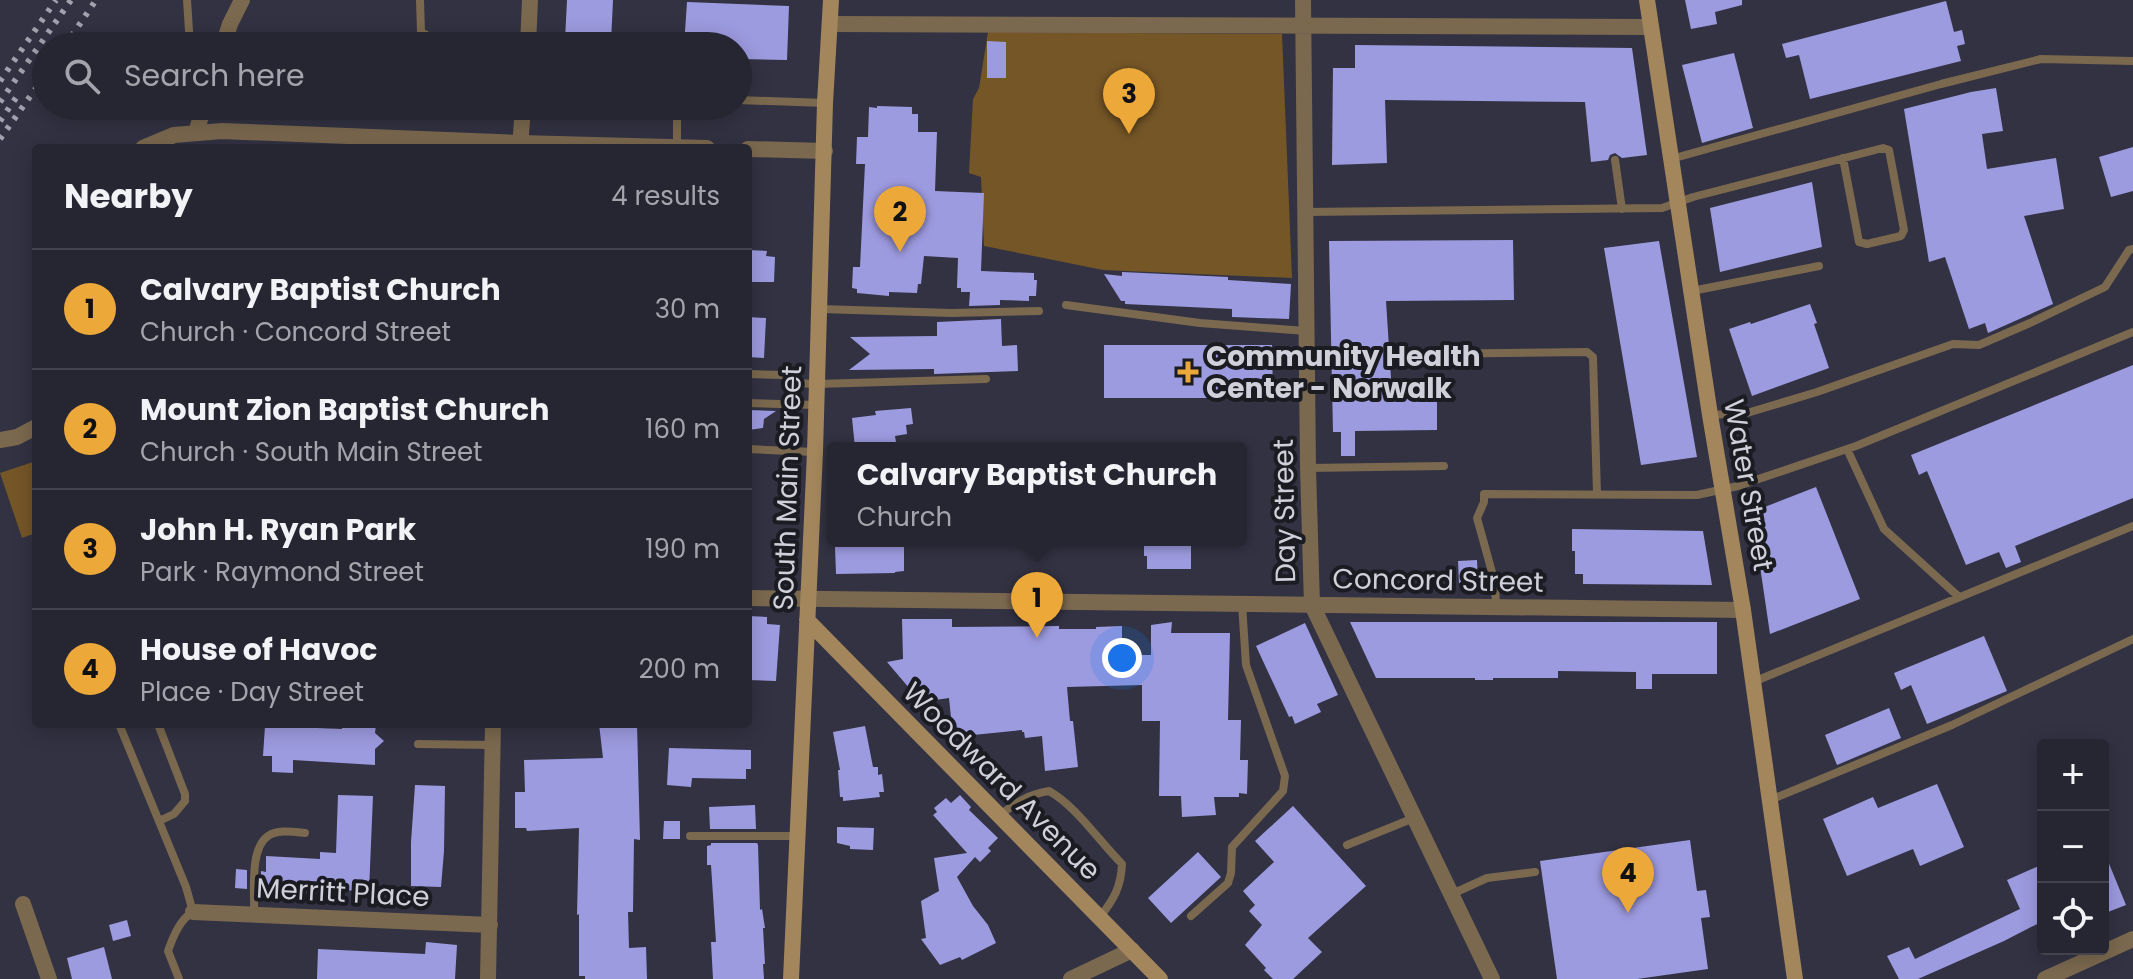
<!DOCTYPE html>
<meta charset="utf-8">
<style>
:root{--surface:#262632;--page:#2e2e3a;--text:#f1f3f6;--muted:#a4a5ac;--line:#42434d;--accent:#eca93a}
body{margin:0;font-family:Poppins,sans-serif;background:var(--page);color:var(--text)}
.controls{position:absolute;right:24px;bottom:24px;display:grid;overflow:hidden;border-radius:8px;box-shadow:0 4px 20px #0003}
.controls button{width:72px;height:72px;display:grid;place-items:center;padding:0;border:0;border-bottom:2px solid var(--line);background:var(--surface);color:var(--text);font:40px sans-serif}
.you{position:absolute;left:1122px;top:658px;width:28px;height:28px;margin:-20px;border:6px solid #fff;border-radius:50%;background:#1a73e8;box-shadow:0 0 0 12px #1a73e833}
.badge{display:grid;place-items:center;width:52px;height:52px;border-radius:50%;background:var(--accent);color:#111;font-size:26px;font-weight:700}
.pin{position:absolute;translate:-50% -66px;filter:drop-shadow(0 2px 4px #0008)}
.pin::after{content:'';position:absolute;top:42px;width:28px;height:24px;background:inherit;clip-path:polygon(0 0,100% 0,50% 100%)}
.popup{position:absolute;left:827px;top:442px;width:420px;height:104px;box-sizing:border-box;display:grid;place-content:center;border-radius:8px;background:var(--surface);filter:drop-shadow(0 2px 6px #0005);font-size:26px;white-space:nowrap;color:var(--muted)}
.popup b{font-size:30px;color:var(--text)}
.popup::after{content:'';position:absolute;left:50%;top:100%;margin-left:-16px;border:16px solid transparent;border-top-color:var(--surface)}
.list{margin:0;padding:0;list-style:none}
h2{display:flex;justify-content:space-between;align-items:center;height:104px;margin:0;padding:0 32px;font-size:34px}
h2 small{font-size:26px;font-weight:400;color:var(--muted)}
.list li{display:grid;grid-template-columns:52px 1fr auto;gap:24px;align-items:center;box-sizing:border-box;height:120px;padding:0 32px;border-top:2px solid var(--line)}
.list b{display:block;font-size:30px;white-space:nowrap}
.list p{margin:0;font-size:26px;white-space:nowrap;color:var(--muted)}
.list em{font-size:26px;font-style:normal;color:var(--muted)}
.icon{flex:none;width:44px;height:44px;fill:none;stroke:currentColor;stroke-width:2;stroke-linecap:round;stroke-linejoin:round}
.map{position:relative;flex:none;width:2133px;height:979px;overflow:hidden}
.search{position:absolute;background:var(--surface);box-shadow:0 4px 20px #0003;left:32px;top:32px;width:720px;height:88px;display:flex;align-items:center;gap:20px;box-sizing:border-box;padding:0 28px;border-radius:44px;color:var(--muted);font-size:30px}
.panel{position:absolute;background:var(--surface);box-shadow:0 4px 20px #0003;left:32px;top:144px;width:720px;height:584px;border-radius:8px}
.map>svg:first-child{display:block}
</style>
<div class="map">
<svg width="2133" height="979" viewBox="0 0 2133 979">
<rect width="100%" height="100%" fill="#323243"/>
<path fill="#755627" d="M988,32L1282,34L1292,278L1103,270L984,246L981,177L969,173L973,99L979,88Z
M36,461V533L22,538L0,473Z"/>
<path fill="#9d9be0" d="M567,0H613L611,42L565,40Z
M1685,0H1742V5L1715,12L1717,24L1691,29Z
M1946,1L1954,32L1962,30L1965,44L1957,46L1961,61L1810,99L1799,55L1786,58L1782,44Z
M687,2L789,6L787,60L738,59V46H684Z
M987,41L1006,42V78H987Z
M1355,45L1632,48L1647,155L1622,158L1615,153L1610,155L1608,160L1591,162L1585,102L1385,100L1387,163L1332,165L1333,68H1355Z
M1734,53L1753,128L1702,143L1682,65Z
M1996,88L2003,131L1982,134L1987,169L2056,158L2064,209L2024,216L2053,304L1988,333L1985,323L1969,329L1945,257L1929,262L1904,109L1971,92Z
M877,106L912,107V114H918V132H937L935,191L984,193L981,271L1034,273V280H1037L1036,296H1029V301L1000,300V305L969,306L970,292H961V288H957L958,258L924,256L921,284H918L917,293L889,292V296L857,293V289L852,288L853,267H860L865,164H856L857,137H868L869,107L877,108Z
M2133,147V191L2111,197L2099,157Z
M1812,182L1822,247L1720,272L1710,208Z
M1513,240L1514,300L1386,301L1392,394H1437V430L1355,431V456H1341V432H1333L1329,241Z
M1659,241L1697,457L1641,465L1604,248Z
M748,250L767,251L766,256L775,257L774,282H748Z
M1122,272L1228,277V280L1291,284L1289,319L1232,317V309L1125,304V301H1121L1104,274L1122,276Z
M1810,304L1817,323L1814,324L1829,368L1752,396L1729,329L1750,322L1751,324Z
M748,317L766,318L764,358L748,357Z
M1001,319L1002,346L1017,345L1018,371L934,374V369L849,370L870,354L850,337L937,336V322Z
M1104,345H1272L1273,398H1104Z
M2133,365V498L2015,546L2021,562L2006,568L1999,552L1966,565L1927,471L1919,475L1911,455Z
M911,408L913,424L906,425L907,434L895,436L897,448H855L852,418L876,415L875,411Z
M748,410L776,411L764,419L763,428L748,430Z
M1816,487L1860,599L1770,634L1752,512Z
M1572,529L1703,531L1712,585L1583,584V574H1575V551H1572Z
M1144,540H1191V569H1147V556H1144Z
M835,547H904V571L895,572V573L836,574Z
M1477,560L1478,582L1459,583L1458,561Z
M748,616L767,617V624L780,625L776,681L748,680Z
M902,619H952V627L1059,626V629H1096V627L1122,626V655H1151V625L1172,622L1171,633H1230L1228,720H1241L1240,760H1248L1247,794L1239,793V797H1214L1216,815L1182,817L1181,796H1159L1160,721H1142V685L1067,687L1070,721H1073L1078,767L1045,771L1042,736L1025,738L1024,732H1022V730L953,737L949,698L921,702L887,662L903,659Z
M1350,622H1717V674H1652V689H1636V672L1558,671V678H1493V680H1475V678H1376Z
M1305,623L1338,695L1317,704L1321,712L1295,724L1292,716L1289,717L1256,646Z
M1984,636L2007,691L1927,724L1911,685L1901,690L1894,673Z
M1889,708L1901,738L1837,765L1825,735Z
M342,724L376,725L375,733L384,741L375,749V765L293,760V773L272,772V756H263L265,726L342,729Z
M599,724H637L640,840L634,839L633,912H628L629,948L646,947L647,979H585V976H579V914L577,915L579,828L527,831L526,828H515V792H525L524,760L603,758Z
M865,726L873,767H878V775L882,774L884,792H879L880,797L843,801V797H840L838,770H840L833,732Z
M669,748L751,750V769H746V779L692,778L691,787L667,785Z
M1937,784L1964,847L1920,866L1913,849L1847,876L1823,819L1873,797L1878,808Z
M415,785L445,786L444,851L441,887L411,886V842Z
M338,795L373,796L369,891L334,890V895L265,892V889H261V871L266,872V856L320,859V852L336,853Z
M960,795L971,807L969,810L998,838L988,848L991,851L980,862L975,857L957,877L973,906L988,925L996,943L962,960L960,957L940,965L921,939L926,938L921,901L939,891L934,858L967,853L933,815L937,812L934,808L946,798L951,803Z
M755,805L756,829H710L709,807Z
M1293,806L1366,886L1308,938L1322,952L1293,979H1273L1264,970L1266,968L1245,945L1262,925L1249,911L1255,905L1243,891L1274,862L1255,841Z
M664,821H680V839H663Z
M837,827L874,828L873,850L850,849V846L837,843Z
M1690,840L1697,891L1706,890L1710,917L1701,918L1708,969L1637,979H1557L1540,861Z
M711,843H757L758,845L760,910L762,909L765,928H763L765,964H763L764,979H713L711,942H716L711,865H707V846L711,845Z
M2103,849L2126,905L2108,912L2103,901Z
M1198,852L1221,877L1171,923L1148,898Z
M2043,864V921L2004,941L1918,979H1899L1887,956L1909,947L1915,959L2020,909L2007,880Z
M236,869L247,870V889L235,888Z
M127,920L131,936L113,941L109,925Z
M426,942L457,945L455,979H317L318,949L425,954Z
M104,947L112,979H72L67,958Z"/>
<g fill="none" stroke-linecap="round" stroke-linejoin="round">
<path stroke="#7b694f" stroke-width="8" d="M187,0L190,46
M420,0L421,32L435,40L477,46
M738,100L825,103
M583,106V112L677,113
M677,106V147
M1671,159L1941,84L2041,59L2133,61
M1615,160L1622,209
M1305,212L1662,208L1693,197L1883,148L1889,150L1904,230L1901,236L1867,244L1859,242L1843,158
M1692,291L1819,266
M1066,305L1200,323L1306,331
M820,309L951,313L1039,311
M1416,354L1587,352L1593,357L1597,494
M748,374L784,375L795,383L817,384L986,379
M748,403L816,405
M1710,415L1747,413L1817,392L1953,344L1979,345L2030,323L2105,287L2129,250L2133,249
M748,449L814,452
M1847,449L1884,529L1959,597
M1308,468L1444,466
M1496,607L1495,583L1477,518L1484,502V494L1697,495L1738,486L1856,446L2133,332
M1753,682L2133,526
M119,724L186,887L193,912C180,919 173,937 168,951L179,979
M158,724L185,794V801L174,814L159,821
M418,744L492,745
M1770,800L1952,725L2133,639
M999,816C1015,803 1029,794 1049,791C1076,806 1099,841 1122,864C1121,887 1114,899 1100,917
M690,836H797
M1347,845L1414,818
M1452,894L1487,878L1535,872
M254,914C255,893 249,849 268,836C278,829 294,832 305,833
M1191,916L1228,883L1231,873L1232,847L1283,791L1285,776L1246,665L1242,604"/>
<path stroke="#7b694f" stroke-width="16" d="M1303,0L1308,468L1312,605L1492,979
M831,24L1650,27
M223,46L230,24L242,0
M528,46L530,0
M196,133L204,106
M143,148L174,135L222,131L520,143L707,148
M520,148L523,106
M748,149L825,151
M0,440L17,437L36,427
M748,598L1743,610
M23,904L49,979
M193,912L490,925
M488,979L493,724
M1071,979L1132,950
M2045,979L2133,939"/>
<path stroke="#a3865c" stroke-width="16" d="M1647,0L1710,415L1743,610L1795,979
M807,620L1160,979
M791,979L815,452L825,103L831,0"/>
<path stroke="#a2a2ae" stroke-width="6" stroke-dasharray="4 8" stroke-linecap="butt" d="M65,46L96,0
M0,81L56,0
M0,102L71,0
M0,121L18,95
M0,139L46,74"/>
</g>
<path fill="#eca93a" stroke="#1b1b22" stroke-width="3" d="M1184 360h8v8h8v8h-8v8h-8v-8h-8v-8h8z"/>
<g text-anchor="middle" stroke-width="8" stroke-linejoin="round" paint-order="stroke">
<g font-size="28" font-weight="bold" fill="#d0d0da" stroke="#1b1b22" text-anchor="start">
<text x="1206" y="366">Community Health<tspan x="1206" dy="32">Center - Norwalk</tspan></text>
</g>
<g font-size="28" fill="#d0d0da" stroke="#1b1b22">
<text transform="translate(1749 485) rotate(80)" y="10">Water Street</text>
<text transform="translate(787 488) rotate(-88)" y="10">South Main Street</text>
<text transform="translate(1284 511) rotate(-91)" y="10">Day Street</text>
<text transform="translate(1438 580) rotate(1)" y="10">Concord Street</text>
<text transform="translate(1002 781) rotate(45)" y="10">Woodward Avenue</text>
<text transform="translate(343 892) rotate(3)" y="10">Merritt Place</text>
</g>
</g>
</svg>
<div class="controls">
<button>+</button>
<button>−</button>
<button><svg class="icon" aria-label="locate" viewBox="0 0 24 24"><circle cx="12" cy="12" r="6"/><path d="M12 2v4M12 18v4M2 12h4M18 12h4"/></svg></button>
</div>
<div class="you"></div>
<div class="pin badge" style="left:1037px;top:638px">1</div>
<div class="popup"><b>Calvary Baptist Church</b>Church</div>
<div class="pin badge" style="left:900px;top:252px">2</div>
<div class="pin badge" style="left:1129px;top:134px">3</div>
<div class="pin badge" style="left:1628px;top:913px">4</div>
<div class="search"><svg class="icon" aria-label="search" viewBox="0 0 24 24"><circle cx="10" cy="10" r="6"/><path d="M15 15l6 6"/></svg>Search here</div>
<section class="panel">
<h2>Nearby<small>4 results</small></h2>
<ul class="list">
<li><span class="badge">1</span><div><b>Calvary Baptist Church</b><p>Church · Concord Street</p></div><em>30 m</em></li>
<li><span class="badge">2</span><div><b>Mount Zion Baptist Church</b><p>Church · South Main Street</p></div><em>160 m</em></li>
<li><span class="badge">3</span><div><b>John H. Ryan Park</b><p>Park · Raymond Street</p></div><em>190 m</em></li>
<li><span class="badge">4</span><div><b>House of Havoc</b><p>Place · Day Street</p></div><em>200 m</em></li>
</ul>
</section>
</div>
